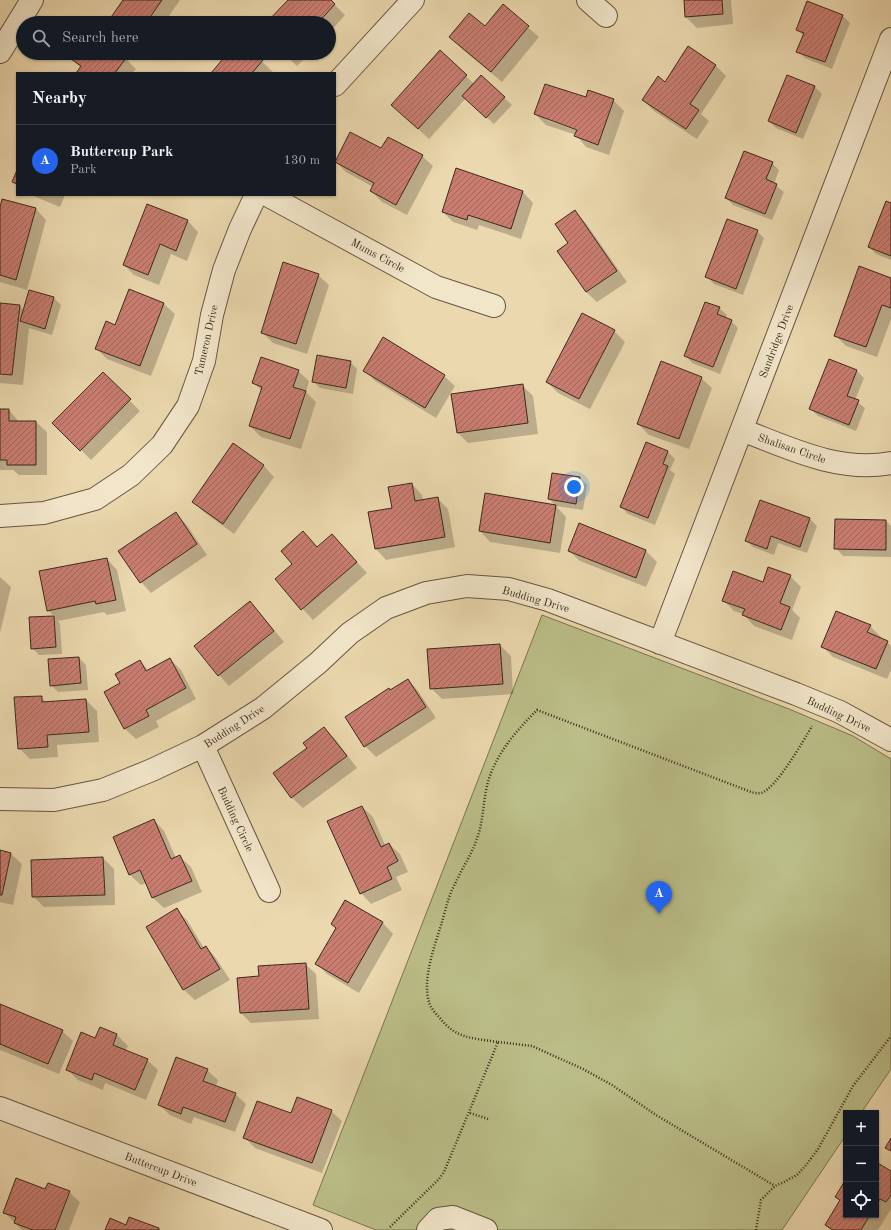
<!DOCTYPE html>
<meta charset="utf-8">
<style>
:root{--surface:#171b24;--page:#242831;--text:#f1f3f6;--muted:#9ea1a6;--line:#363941;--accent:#2563eb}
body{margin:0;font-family:"Old Standard TT",serif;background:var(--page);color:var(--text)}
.controls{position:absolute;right:12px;bottom:12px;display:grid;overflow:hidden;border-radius:0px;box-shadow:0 1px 3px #0004}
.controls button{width:36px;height:36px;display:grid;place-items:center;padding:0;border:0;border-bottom:1px solid var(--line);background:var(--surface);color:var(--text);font:20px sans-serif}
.you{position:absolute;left:574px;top:487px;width:14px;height:14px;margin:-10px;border:3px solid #fff;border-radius:50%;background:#1a73e8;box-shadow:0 0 0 6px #1a73e833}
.badge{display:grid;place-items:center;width:26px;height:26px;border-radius:50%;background:var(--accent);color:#fff;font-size:13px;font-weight:700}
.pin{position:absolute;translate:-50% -33px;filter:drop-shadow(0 1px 2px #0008)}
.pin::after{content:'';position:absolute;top:21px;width:14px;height:12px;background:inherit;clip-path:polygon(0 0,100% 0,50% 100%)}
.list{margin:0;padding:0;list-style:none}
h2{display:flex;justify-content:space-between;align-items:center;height:52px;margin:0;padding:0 16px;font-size:17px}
h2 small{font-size:13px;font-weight:400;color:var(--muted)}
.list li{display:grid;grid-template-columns:26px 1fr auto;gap:12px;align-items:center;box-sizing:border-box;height:72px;padding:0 16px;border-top:1px solid var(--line)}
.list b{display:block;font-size:15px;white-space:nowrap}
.list p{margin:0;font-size:13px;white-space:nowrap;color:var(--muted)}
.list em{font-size:13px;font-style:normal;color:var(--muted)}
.icon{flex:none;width:22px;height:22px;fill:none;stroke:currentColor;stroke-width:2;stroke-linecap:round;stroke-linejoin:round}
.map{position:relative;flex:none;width:891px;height:1230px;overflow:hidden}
.search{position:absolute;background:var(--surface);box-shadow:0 1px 3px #0004;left:16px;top:16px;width:320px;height:44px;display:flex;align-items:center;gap:10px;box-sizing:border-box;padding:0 14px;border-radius:22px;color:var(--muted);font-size:15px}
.panel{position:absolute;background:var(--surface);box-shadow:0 1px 3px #0004;left:16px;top:72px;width:320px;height:124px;border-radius:0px}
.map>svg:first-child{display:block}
</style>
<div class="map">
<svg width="891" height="1230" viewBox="0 0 891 1230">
<defs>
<pattern id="building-hatch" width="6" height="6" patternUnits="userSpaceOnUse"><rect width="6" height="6" fill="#c97d71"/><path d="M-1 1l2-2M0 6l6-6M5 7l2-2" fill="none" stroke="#a4675c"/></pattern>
</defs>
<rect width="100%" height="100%" fill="#ebd8ae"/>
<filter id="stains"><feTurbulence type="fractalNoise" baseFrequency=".005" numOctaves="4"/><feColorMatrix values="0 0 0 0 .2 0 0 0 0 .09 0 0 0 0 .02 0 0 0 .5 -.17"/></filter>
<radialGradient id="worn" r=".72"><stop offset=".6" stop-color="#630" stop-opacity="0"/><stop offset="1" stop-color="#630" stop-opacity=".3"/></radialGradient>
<path fill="#bbbe88" stroke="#7b7452" d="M542,615L789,709L853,736L891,759V1069L861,1113H846V1135L782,1230H376L313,1205Z"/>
<path fill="#0003" fill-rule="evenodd" d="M124,0H180L164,23H108Z
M289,0H330L345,15L329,33V23H268Z
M685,0H731L733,24L697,28L686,17Z
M503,6L539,37L502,82L461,48L451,37L485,27Z
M843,16L850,23L832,69L805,58L798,51L804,36L797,30Z
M72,53H117L125,58L136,69L133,73H77L81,68L70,57Z
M229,53H253L273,72L272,73H212Z
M283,53H310L297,66Z
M715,65L726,76L701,114L709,121L697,139L654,111L643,100Z
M466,76L474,84L481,76L512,105L494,124L466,98L429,139L403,115Z
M787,76L815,87L822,94L803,139L776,128L769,121Z
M586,99L613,100L624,111L609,155L586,147L576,135L546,125L535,114ZM547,118L582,130L581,132L547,120Z
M382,150L422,156L433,166L407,215L382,202L371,191L373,187L346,172L336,162Z
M772,163L779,170L774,184L784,192L772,220L733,205L726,198Z
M457,170L523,192L533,203L521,239L479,225L477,230L453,222L443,212Z
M31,195H65L60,207Z
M3,200L36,209L46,220L27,290L0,282V210Z
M891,204V260L876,254L869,247Z
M148,205L188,221L198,232L187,261L171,254L159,285L134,275L124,265Z
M575,212L585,222L627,282L597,302L586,292L559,251L570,243Z
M757,231L764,238L743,295L714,284L707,277Z
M318,275L329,285L307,354L273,343L262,332Z
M891,279V319L877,357L846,346L835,335Z
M129,290L164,304L175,314L151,376L107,359L96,348L115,326Z
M30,291L54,298L61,305L52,335L29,328L23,385L0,383V304L20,306L24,311Z
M719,308L727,315L725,319L731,321L738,328L720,374L692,363L685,355Z
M614,331L625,342L590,409L558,393L547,382Z
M383,339L444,376L455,386L436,418L375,381L365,370Z
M830,360L857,371L864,378L855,400L865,408L856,431L818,416L811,409Z
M350,362L357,369L353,394L320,388L313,381Z
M298,371L309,381L306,392L316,402L301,449L261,437L250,426L262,391L254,383Z
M103,374L140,411L91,460L54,423Z
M701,378L712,388L689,449L649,435L638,424Z
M522,385L533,396L538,434L468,443L457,432Z
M0,410H9L19,422H36L47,432V475H19L13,470H0Z
M233,445L264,466L274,477L234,534L204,512L193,502Z
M667,451L675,459L670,470L675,474L655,525L628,514L621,507Z
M580,478L587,485L583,510L556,506L549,499Z
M412,484L422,495L423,500L437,498L448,509L455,547L386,560L376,549L369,513L393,509Z
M486,494L556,506L566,517L560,553L490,542L480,531Z
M176,514L186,524L207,555L151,593L141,582Z
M810,519L817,526L807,553L778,543L774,555L753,547L746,540Z
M886,521L891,526V557L843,556L836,548Z
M580,525L646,551L657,562L646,587L580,561L569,551Z
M303,533L318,548L332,535L367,573L313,620L276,580L294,564Z
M107,559L117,570L126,611L107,615L104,612L58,621L60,624L62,654L39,655L32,648L30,618L55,617L48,610Z
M790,576L801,587L792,610L800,618L792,640L754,626L743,614L734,611L723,600L763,583Z
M0,577L11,587L0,633Z
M250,603L260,613L284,642L229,686L219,675L196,646Z
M870,626L881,637L880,639L887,642L891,646V670L887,679L833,657L822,646Z
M500,645L511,656L513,694L442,699L431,688Z
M79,658L86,665L88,690L58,692L51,685Z
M170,659L181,670L196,699L156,721L159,727L136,739L125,729L105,692L121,683L140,661L149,671Z
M408,680L418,691L436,718L376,757L365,746L391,691Z
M41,697L47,703L86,700L97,711L99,742L57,745L58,757L30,759L19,748Z
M324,728L335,739L357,768L303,808L292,798L274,774L308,748Z
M362,807L373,817L385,845L389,844L400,854L408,872L396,877L402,890L371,904L361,893Z
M154,820L164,831L176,858L180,857L191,867L202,892L164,908L153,898L147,883L141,885L130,875L114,837Z
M0,851L11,854L22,864L13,905L0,902Z
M103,858L114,869L115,905L44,907L33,896Z
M345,901L383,923L393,934L359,993L327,974L317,964L337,929L332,924Z
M177,910L187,920L204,948L206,947L216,958L230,980L195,1000L184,990L147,927Z
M305,964L316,974L319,1019L251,1023L241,1013L260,977Z
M0,1005L62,1031L73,1041L59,1074L0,1050Z
M100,1028L117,1035L128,1046L125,1051L147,1060L158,1070L146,1100L105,1083L103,1090L78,1080L67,1069L96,1039Z
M207,1070L218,1080L216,1086L235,1094L246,1104L235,1132L194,1117L191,1124L170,1115L159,1105Z
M331,1111L342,1121L322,1173L255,1148L244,1137L292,1114Z
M876,1163L891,1172V1209L878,1230H831L826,1225L841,1201L836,1197L846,1181V1215H876Z
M69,1192L80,1202L69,1230H22L4,1212Z"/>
<path fill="url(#building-hatch)" stroke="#3b2a1b" d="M123,0H162L146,23H107Z
M288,0H331L335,4L318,23H266Z
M684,0H722L723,14L685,17Z
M807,1L843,15L825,62L796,52L804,33L796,30Z
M503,4L529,26L491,72L449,37L469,13L485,26Z
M688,46L716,65L690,104L699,110L686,129L642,100L658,76L665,82Z
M440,50L467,75L418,129L391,105Z
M71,53H119L126,58L115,73H76L81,66L68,57Z
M228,53H255L263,60L252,73H211Z
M481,75L505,97L486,118L462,96Z
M787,75L815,86L796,133L768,121Z
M545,84L586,97L588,90L614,99L598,145L574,136L577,130L534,114Z
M350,132L381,148L388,137L423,155L396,205L370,191L374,183L335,162Z
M744,151L773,162L766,179L777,184L765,214L725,198Z
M456,168L523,191L511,229L468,215L467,220L442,212Z
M17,170V184L12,182Z
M2,199L36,208L16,280L0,275V207Z
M886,201L891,203V256L868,247Z
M147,204L188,220L176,251L160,244L148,275L123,265Z
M575,210L617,271L586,292L557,251L568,243L555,224Z
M727,219L758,230L736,289L705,277Z
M283,262L319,274L296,344L261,333Z
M859,266L891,278V308L882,305L866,347L834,336Z
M129,289L164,303L140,366L95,349L106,321L115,325Z
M29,290L54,297L45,329L20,321Z
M705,302L720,307L717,314L732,320L713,367L684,356Z
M0,303L20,305L12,375L0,374Z
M582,313L615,330L579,399L546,382Z
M383,337L445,375L425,408L363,371Z
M317,355L351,361L346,388L312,382Z
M261,357L299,370L293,387L306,391L290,439L249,426L262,387L252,383Z
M829,359L857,370L847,396L859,400L849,425L809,409Z
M661,361L702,377L679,439L637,424Z
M103,372L131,399L80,451L52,423Z
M523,384L528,423L457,433L451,394Z
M0,409H9V421H36V465H7V460H0Z
M646,442L668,451L663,464L668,466L648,518L620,507Z
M233,443L264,465L223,524L192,502Z
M552,473L580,477L576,504L548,499Z
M412,483L415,501L438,497L445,537L375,549L368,512L392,508L388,487Z
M485,493L556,505L550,543L479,531Z
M760,500L810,518L800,547L771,536L767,549L745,541Z
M176,512L197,544L140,583L118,551Z
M835,519L886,520V550L834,549Z
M579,523L646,550L636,578L568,551Z
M303,531L317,547L332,534L357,562L301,610L275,579L292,564L281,551Z
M107,558L116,600L96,604L95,601L47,611L39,571Z
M768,567L791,575L780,603L790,607L781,630L742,615L745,609L722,601L733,571L763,582Z
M250,601L274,631L218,676L194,646Z
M836,611L871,625L867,632L888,641L876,669L821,647Z
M54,616L56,647L31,649L29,617Z
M500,644L503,684L430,689L427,649Z
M79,657L81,683L50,686L48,659Z
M170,658L186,688L146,710L149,716L124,729L104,692L120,683L115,674L140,660L146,671Z
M408,679L426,707L364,747L345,717L389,688L390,690Z
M42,696V702L86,699L89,732L47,735L48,747L18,749L14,697Z
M324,727L347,756L291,798L273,773L307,748L303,743Z
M362,806L381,847L389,843L398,861L387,867L392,879L360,894L327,821Z
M154,819L171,859L180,855L192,881L152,898L140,870L129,875L113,837Z
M0,850L11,853L2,895H0Z
M103,857L105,895L32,897L31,860Z
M345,900L383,922L348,983L315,964L336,928L331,924Z
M177,908L201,949L206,946L220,969L183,990L146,927Z
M306,963L309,1009L240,1013L237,978L259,976L258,966Z
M0,1004L63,1030L48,1064L0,1044Z
M100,1027L117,1034L113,1045L148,1059L135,1090L94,1073L92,1080L66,1070L81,1032L95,1038Z
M176,1057L208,1069L203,1081L236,1093L225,1122L183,1107L181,1114L158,1105Z
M297,1097L332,1110L312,1163L243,1138L257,1101L291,1113Z
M891,1138V1151L885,1148Z
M876,1162L891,1171V1195L886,1202L880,1199L876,1205Z
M16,1178L45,1189L48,1183L70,1191L55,1230H33L14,1223L16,1217L3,1213Z
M846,1179V1215H870L861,1230H833L825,1225L840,1200L835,1197Z
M129,1217L159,1228V1230H105L110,1218L126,1225Z"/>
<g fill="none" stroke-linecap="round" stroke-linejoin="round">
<defs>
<path id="minor" d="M588,0L606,16
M0,52L32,0
M335,85L413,0
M267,195L436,287L494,306
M742,430C789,448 839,473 891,463
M0,516L44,513L95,499L131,475L162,445L188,406L204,361L212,315L224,270L240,229L256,195
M660,643L891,39
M203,746L269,891
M0,799L54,800L103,790L152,770L203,746L263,708L318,663L350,633L386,608L426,593L467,586L509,589L548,600L796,694L840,712L891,740
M0,1108L321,1230
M428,1230L438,1219L453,1217L486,1230"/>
</defs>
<use href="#minor" stroke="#675640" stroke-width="24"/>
<path stroke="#3b2a1b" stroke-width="2.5" stroke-dasharray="1 2" stroke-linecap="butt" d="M498,1042L532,1046L583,1069L612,1085L656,1115L775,1186
M470,1113L488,1119
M390,1227L439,1179L444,1172L498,1042C472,1038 456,1039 439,1017C435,1013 430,1007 429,1002C422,978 435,945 442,922C446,908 449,894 456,882C462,868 471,856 476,841C485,820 482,795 491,773C501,748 518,729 537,710L746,790C751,792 756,794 761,793C776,789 804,740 812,726
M756,1230L761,1200L775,1186L784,1182L797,1175L807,1164L818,1149L853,1086L891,1036"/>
<use href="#minor" stroke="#f2e6ca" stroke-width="22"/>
</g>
<g text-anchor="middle" stroke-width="4" stroke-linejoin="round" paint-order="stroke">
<g font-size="11" fill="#3b2a1b" stroke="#f2e6ca">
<text transform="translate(378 255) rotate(28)" y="4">Mums Circle</text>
<text transform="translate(206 340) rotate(-77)" y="4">Tameron Drive</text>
<text transform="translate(776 341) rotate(-69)" y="4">Sandridge Drive</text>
<text transform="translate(792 448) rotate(19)" y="4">Shalisan Circle</text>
<text transform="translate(536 599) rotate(16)" y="4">Budding Drive</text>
<text transform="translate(839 714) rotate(25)" y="4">Budding Drive</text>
<text transform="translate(234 726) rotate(-33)" y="4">Budding Drive</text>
<text transform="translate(236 819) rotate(65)" y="4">Budding Circle</text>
<text transform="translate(161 1169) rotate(21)" y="4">Buttercup Drive</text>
</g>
</g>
<rect width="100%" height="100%" filter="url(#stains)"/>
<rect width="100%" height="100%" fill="url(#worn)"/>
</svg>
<div class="controls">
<button>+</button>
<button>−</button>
<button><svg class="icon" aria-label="locate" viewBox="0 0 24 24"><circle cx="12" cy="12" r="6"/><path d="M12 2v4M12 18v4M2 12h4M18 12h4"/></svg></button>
</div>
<div class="you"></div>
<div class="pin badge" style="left:659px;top:914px">A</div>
<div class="search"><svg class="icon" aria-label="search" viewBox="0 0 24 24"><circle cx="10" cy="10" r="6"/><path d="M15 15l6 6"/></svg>Search here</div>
<section class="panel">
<h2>Nearby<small></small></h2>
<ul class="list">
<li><span class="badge">A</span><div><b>Buttercup Park</b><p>Park</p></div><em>130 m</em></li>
</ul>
</section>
</div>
